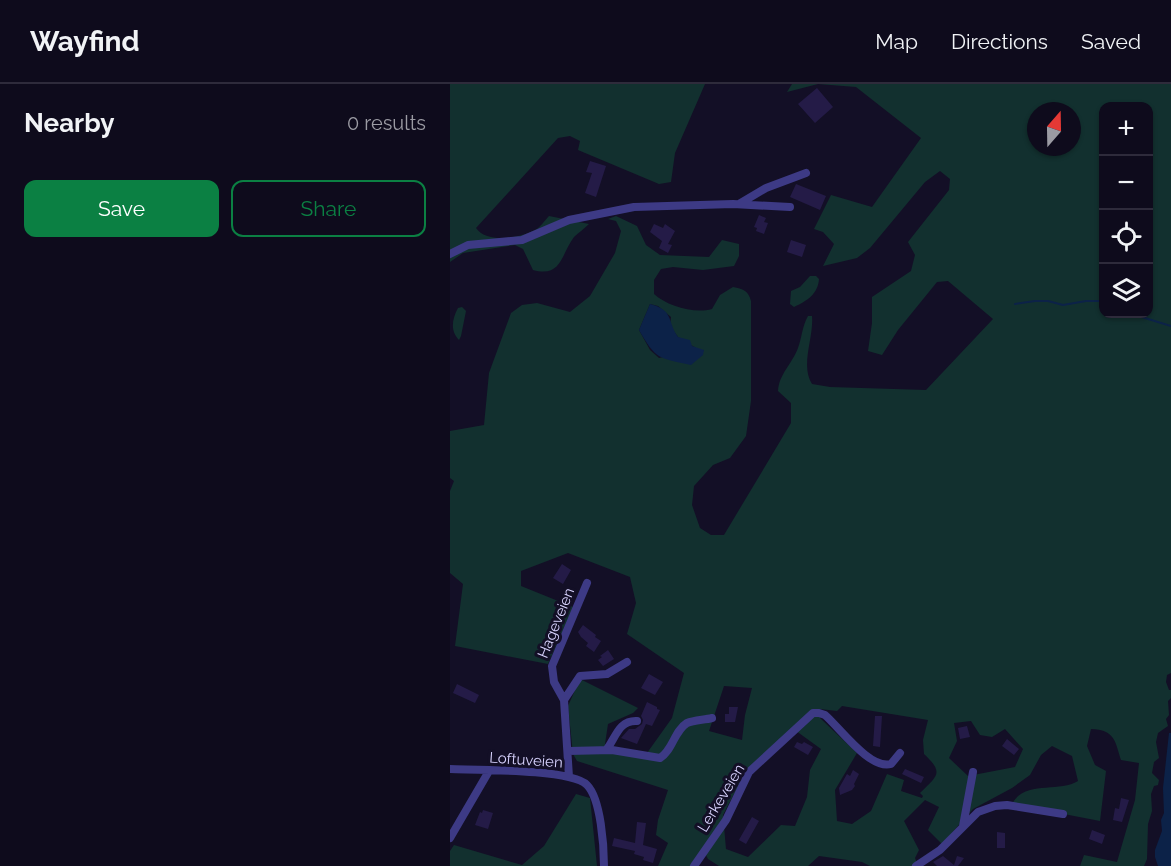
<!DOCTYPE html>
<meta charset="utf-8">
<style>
:root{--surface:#0e0b1c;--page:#171425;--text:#f1f3f6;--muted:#9b9ba3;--line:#2e2b3b;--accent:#0b8043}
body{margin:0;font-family:Raleway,sans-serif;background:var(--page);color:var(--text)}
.controls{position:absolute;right:18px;top:18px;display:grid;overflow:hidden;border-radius:12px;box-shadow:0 2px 4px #0004}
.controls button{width:54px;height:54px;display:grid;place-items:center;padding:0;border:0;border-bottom:2px solid var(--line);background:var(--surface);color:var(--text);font:30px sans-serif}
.compass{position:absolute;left:577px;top:18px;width:54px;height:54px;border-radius:50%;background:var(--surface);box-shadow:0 2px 4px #0004;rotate:20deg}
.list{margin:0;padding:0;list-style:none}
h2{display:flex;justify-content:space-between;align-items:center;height:78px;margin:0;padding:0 24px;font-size:26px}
h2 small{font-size:20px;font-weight:400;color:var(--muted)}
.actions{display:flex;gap:12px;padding:18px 24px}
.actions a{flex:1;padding:14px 0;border:2px solid var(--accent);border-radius:12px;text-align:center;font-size:21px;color:var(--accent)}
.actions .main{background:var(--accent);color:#fff}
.icon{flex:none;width:33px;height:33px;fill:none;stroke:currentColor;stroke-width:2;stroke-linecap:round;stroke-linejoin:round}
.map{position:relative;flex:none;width:721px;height:782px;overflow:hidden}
header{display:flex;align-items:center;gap:36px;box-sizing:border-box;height:84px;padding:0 30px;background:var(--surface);border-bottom:2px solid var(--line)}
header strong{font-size:28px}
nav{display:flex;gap:33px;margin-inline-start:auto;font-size:21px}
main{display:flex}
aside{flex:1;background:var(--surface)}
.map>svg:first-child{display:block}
</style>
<header>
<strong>Wayfind</strong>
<nav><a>Map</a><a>Directions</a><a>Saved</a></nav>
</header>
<main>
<aside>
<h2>Nearby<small>0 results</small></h2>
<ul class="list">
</ul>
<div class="actions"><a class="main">Save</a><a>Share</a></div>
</aside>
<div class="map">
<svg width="721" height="782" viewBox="0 0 721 782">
<rect width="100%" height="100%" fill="#130f26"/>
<path fill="#12302f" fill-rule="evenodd" d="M0,0H255L225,69L221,98L209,100L128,66L130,57L120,52L108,54L26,144C37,160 70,154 85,146C91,143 94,137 99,132L139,140C134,145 128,149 124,153C111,170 112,194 83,186L73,165L65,161L13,169L0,178Z
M342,0H721V589L717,591L716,598L719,606H721V614L718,617L719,631L716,635L718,642L708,649L706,658L709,674L704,678L702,689L709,696L708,701L704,702L701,710L702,727L698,740L697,775L694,782H630L634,771L667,778L685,716L689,679L671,676C665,657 665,646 641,645L637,662L645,681L656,687L650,737L562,720C574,696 609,709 628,697L622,672L602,662L591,671L580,691L562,704L523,725L492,760L478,746L489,723L475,716L454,737L469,766L465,774L468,782H420L412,778L369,772L358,782H269L258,775L254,767L243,782H208L218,759L206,751L208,736L218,706L127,677L123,670L118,622L130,595L188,624L183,629L158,640L155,660L159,667L197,669L222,634L234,589L177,550L186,519L180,493L118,469L71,487V502L123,523L98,580L5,562L13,500L0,489V407L4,397L0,394V347L34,341L39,289L61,229L72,221L87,219L120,228L140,212L165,169L171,147L166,137L158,135L166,132L187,142L196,161L210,171L259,173L272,156L289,160V172L284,182L253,186L223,183L211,185L204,196V210C217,222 244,230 262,225L270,211L283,203C293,205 298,206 301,217V317L296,352L280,374L263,381L244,402L242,421L250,444L261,451H274L341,339V319L328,307C329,290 342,280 348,264C352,253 352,243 358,232H362C364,254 350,281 362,300L380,303L476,306L543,235L498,197L487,198L448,246L432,271L418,267L422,239V213L461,187L465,171L458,158L499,106L500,95L490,87L475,98L420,164L407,174L373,182L384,160L373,148L364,145L381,111L422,123L471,54L406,3L368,0L337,8ZM654,22H698V230H654ZM586,27H622V63H586ZM200,220L208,222L221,233L220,242L228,253L246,264L209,274L200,266L189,246ZM274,602L302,604L295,631L292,656L259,647ZM392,622L478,636L473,656L474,670C494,689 488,691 470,709L473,712L472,714L451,707L454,696L437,690L421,727L402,740L387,737L385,706L407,669L370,634V625L387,627ZM521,637L530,651L542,653L555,645L573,665L565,683L518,692L499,674L507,657L504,639ZM342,644L371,665L360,686L357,713L345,742L331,741L298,773L276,765L273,731L296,687Z
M360,192H366L369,195C368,210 357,217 344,223L340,220L341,207L350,203Z
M12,223L16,227L11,252L9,256C0,247 2,235 8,224Z
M126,710L140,714L147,782H0V767L4,761L72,781L94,762Z"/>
<path fill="#0c2248" d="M200,220C224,226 217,237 228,253L240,256L242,262L254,266L253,271L241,281C209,274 206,276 189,246Z
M719,649H721V782H708L705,773V766L712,747L711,736L714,729L713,704Z"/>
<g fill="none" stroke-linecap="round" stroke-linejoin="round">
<path stroke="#0c2248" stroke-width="2" d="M565,220L585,217H598L613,221L636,217H654
M682,230L721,242"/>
</g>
<path fill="#241b47" d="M367,4L383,23L365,39L348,20Z
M140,77L156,82L146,113L135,109L142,89L136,88Z
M346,100L376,112L370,126L340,113Z
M309,131L316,134L314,138L318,139L314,150L306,147L307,144L304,143Z
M204,140L213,144L215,140L225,147L218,160L222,161L218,169L209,164L212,157L200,148Z
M341,156L356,161L352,173L337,168Z
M112,480L121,486L113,500L103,494Z
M133,541L146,551L145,553L151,557L144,568L136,562L138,559L131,553L128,548Z
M158,566L164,575L153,582L148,576L152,573L150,572Z
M199,590L213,598L205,611L191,604Z
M7,600L29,611L25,619L3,609Z
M197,618L207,623V625L210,626L202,642L196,640L187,660L171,654L179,645H185L192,640L193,636L191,632Z
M279,623H288L285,638H275V630H279Z
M425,632H432L430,663L423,662Z
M517,642L520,653L510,655L508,644Z
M557,655L569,665L564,671L552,662Z
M347,658L352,660L354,658L363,663L358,671L344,663Z
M455,685L474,693L471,699L452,690Z
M403,686L409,690L404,700L405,702L402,706L390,711L389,704L397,690L400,692Z
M671,714L679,716L672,738L663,736L665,724L669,725Z
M33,726L43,729L38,745L25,741L30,728L32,729Z
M302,733L309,737L296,760L289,756L290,754Z
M187,738L196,739L193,761L207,765L203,779L193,776L194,773L184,770L185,767L162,762L164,754L185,759Z
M642,746L655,751L652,760L639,755Z
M547,748L555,749V764H547Z
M493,772L504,781L507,772L514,774L508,782H487L483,778Z"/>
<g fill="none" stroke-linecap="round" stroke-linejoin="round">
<path stroke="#3d3a85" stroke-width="8" d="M289,120L316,104L356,89
M0,170L18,161L72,156L119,136L184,123L283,120L340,123
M114,616L130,592L157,590L177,578
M157,665C166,653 169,636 187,637
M118,667L162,666L210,674C223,666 224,647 237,639C244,636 254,636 262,634
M0,685C27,686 121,685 137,701C151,715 154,763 154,782
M119,693L114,616L104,598L102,582L137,499
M513,742L523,688
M0,754L39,687
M244,782L276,736L299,688L363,629H369L375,631C390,644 420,686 441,680L450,669
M466,782L490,766L528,728L545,722L557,721L613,730"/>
</g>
<g text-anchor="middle" stroke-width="6" stroke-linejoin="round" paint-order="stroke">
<g font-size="15" fill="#d9d4ff" stroke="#130f26">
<text transform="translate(106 539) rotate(-68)" y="5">Hageveien</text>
<text transform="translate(76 676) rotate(4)" y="5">Loftuveien</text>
<text transform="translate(271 714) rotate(-59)" y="5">Lerkeveien</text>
</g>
</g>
</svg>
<div class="controls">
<button>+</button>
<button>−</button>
<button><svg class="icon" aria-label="locate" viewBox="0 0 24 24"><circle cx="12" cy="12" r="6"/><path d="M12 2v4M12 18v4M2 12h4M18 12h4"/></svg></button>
<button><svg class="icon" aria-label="layers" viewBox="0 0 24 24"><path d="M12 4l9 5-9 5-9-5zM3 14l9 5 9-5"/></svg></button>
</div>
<svg class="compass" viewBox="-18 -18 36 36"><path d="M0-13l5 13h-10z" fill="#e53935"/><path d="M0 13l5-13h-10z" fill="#9b9ba3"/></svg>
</div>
</main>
